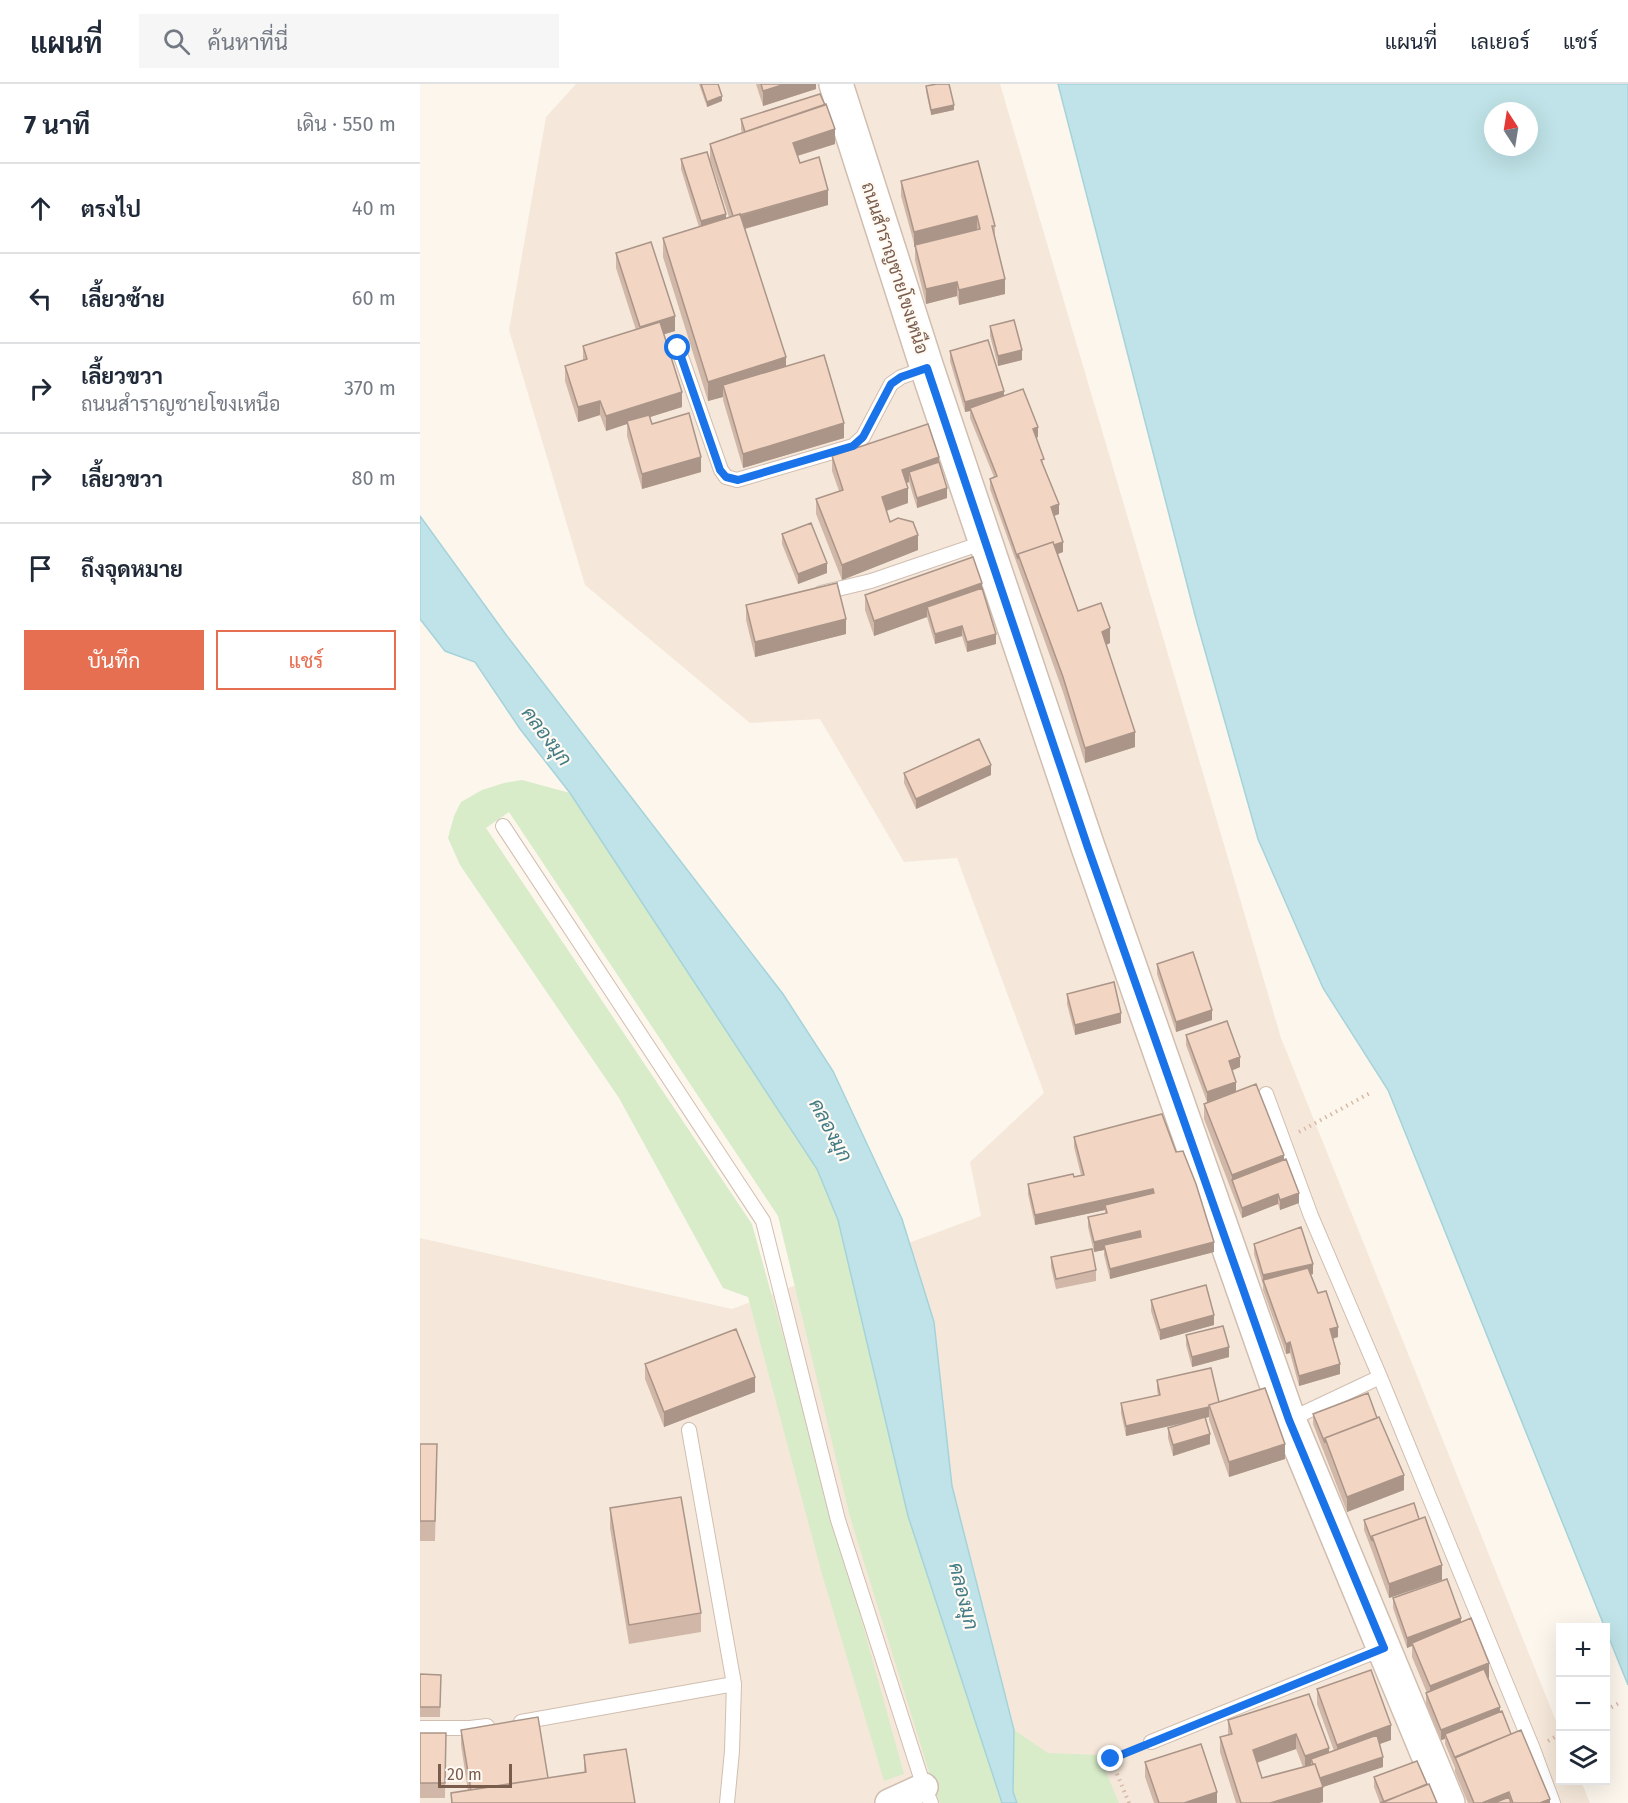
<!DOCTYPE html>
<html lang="th">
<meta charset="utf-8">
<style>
:root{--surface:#fff;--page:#f6f6f7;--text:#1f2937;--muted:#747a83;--line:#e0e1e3;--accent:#e76f51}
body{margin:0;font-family:"Fira Sans",Sarabun,sans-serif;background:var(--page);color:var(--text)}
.controls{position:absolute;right:18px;bottom:18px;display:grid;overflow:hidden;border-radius:0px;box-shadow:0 6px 24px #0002}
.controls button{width:54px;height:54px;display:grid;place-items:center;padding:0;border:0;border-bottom:2px solid var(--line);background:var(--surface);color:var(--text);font:30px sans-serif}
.compass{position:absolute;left:1064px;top:18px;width:54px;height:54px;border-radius:50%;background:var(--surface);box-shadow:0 6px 24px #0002;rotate:348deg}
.scale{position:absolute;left:18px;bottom:15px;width:74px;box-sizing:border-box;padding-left:6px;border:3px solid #7a5c4d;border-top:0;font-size:16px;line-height:21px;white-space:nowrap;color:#7a5c4d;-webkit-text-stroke:4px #fffaf3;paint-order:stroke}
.stop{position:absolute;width:18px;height:18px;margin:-14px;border:4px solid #1a73e8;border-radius:50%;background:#fff}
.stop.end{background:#1a73e8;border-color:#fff;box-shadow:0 2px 6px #0008}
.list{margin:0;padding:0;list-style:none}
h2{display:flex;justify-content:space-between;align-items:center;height:78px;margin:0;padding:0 24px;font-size:26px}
h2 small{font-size:20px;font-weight:400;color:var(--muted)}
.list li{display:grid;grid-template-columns:39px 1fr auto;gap:18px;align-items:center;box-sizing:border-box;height:90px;padding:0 24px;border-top:2px solid var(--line)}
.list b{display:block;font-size:22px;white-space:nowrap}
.list p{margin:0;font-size:20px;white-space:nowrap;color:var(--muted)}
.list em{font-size:20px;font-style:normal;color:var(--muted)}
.actions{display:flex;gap:12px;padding:18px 24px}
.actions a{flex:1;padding:14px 0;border:2px solid var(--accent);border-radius:0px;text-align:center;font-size:21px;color:var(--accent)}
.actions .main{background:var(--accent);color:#fff}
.icon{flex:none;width:33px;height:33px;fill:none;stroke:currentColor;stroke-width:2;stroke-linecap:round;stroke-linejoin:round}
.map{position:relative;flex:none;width:1208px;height:1719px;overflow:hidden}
header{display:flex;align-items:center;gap:36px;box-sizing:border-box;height:84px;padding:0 30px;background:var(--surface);border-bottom:2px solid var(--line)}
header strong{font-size:28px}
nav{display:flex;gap:33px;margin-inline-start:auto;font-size:21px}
.search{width:420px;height:54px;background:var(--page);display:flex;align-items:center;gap:15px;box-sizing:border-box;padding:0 21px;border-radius:0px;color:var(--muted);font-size:22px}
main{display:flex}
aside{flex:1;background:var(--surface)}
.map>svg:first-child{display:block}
</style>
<header>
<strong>แผนที่</strong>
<div class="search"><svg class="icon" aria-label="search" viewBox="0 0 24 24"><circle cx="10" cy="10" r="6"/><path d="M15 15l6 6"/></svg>ค้นหาที่นี่</div>
<nav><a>แผนที่</a><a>เลเยอร์</a><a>แชร์</a></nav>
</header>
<main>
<aside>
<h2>7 นาที<small>เดิน · 550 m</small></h2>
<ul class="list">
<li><svg class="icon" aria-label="ahead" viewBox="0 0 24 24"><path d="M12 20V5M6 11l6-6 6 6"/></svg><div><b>ตรงไป</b></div><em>40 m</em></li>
<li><svg class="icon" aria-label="left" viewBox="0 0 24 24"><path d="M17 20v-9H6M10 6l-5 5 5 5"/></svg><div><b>เลี้ยวซ้าย</b></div><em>60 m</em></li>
<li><svg class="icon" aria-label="right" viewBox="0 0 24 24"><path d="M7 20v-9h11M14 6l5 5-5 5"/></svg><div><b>เลี้ยวขวา</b><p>ถนนสำราญชายโขงเหนือ</p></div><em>370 m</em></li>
<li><svg class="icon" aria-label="right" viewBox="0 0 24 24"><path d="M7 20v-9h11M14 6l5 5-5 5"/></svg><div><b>เลี้ยวขวา</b></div><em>80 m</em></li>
<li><svg class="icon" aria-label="arrive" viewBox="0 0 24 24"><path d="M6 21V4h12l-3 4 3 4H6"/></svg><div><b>ถึงจุดหมาย</b></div></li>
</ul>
<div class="actions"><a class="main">บันทึก</a><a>แชร์</a></div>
</aside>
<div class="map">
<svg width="1208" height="1719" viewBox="0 0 1208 1719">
<rect width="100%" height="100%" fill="#fdf6ec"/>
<path fill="#f5e8da" d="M156,0H580L861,954L1140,1647V1696L1161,1697L1170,1719H0V1154L312,1225L561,1132L550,1078L624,1009L537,774L484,778L400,635L330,639L165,501L89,246L126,33Z"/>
<path fill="#d8ecc9" d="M102,696L150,709L397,1085L418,1136L488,1432L582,1719H520L515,1707L430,1433L358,1132L89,728L66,744L332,1140L484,1690L464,1697L402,1490L328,1213L303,1204L199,1014L40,781L28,754L34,732L41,718L62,706L84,699Z
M594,1646L628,1669L679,1671L699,1719H597L593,1708Z"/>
<path fill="#bfe3e8" stroke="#a5d3da" stroke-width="1.5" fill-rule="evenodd" d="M638,0H1208V1601L968,1006L903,904L838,755L776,535ZM1073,27H1109V63H1073Z
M0,432L87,552L363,910L413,987L482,1135L514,1238L532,1402L594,1646L593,1708L597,1719H582L488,1432L418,1136L397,1085L150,709L100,645L55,578L25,567L0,535Z"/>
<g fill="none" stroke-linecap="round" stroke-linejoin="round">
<defs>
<path id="service" d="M258,264L301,386L306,393L317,396L433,362L443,353L471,300L481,293L507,284
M401,509L451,497L565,458
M83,742L343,1137L418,1436L504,1703L511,1719
M846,1010L891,1132L960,1293L1113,1665L1133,1719
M869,1336L960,1293
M269,1346L314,1600L312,1667L307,1719
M101,1638L314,1600
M0,1644H50L67,1642
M731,1658L964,1564"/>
<path id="minor" d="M469,1719L504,1703"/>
<path id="tertiary" d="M416,0L507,284L668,763L869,1336L1028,1719"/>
</defs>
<use href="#service" stroke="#d1beb0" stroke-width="16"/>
<use href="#minor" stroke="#d1beb0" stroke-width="30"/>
<use href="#tertiary" stroke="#d1beb0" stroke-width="36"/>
<path stroke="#d9b8a5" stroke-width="4" stroke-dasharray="1.5 4.5" stroke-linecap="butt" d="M879,1048L950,1009
M1186,1626L1201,1618
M1128,1657L1140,1650
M709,1719L691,1675L714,1665"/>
<use href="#service" stroke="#fff" stroke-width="14"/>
<use href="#minor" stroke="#fff" stroke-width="27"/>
<use href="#tertiary" stroke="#fff" stroke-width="33"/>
</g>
<path fill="#d1b7a8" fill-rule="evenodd" d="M279,0H298L302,17L287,23Z
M336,0H396V5L343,22Z
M506,2L534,26L511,31L506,7Z
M321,35L415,60L378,72L380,79L408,121L325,145L366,282L424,354L323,384L303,316V313L288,317L243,173V154L279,143L261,85V75L306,134L309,133L290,75V60L322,49L321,45Z
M481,97L575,142V156L585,210L539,221L537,212L506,220L495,176V163L481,112Z
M196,169L255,247L244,250L262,323L230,333L232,340L281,388L222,405L207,352V340L186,347L180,331L158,338L145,297V282L163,276V262L216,246L196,184Z
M570,242L602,276L578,282L570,252Z
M530,267L584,312L618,353L616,354L624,383L639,430L634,432L643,468L638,470L658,527L690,559L686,561L715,663L665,679L643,608L570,405V395L574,393L550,334V327L545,328L530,277Z
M412,372L519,378L527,414L497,424L489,398L486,399L488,419L467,427L470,438L498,466L422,496L396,430V415L419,407L412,387Z
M362,450L407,489L378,500L362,460Z
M562,504L576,560L547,568L542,552L515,560L507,533L454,552L445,526V511Z
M326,521L426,550L335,573L326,536Z
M484,689L571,691L496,725L484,699Z
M737,880L792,936L756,948L737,890Z
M647,910L701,939L655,951L647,920Z
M766,951L820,983L812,986L816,1008L864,1076L879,1119L860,1126L858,1120L822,1134L784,1035V1020L787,1018L766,961Z
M742,1030L794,1168L690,1195L684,1171V1166L674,1168L668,1143V1133L685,1129V1126L615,1141L608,1110V1100L661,1091L654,1063V1053Z
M834,1160L893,1190L891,1191L898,1209L918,1253L913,1255L920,1290L879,1302L870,1269L866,1270L843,1206V1201L834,1170Z
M631,1173L676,1186V1197L636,1205L631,1183Z
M731,1216L794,1241L740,1256L731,1227Z
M766,1251L809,1273L772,1283L766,1261Z
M225,1280L335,1308L244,1343L225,1295Z
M737,1296L799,1318L865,1375L809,1393L789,1336V1333L785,1334L790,1360L753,1372L748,1354V1344L772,1337L706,1352L701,1329V1319L738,1311L737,1306Z
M893,1330L984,1406L927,1428L893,1340Z
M0,1360L17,1379L15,1457H0Z
M190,1424L281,1529V1548L209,1560L190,1444Z
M999,1435L1022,1496L969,1514L952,1467L944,1446V1436Z
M973,1514L1041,1539L1069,1594H1068L1080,1628L1091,1650L1130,1719H1048L1035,1688V1684L1025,1660V1655L1021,1656L1006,1620V1609H1007L992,1573V1562L987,1564L973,1524Z
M0,1590L21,1591L20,1633H0Z
M897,1605L971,1656L960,1660L963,1683L903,1703V1718L899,1719H816L800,1668V1653L808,1651V1636L889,1610L909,1668L914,1667L897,1620ZM876,1665L883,1683L842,1694L837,1679Z
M41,1646L128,1694L164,1688V1671L215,1719H31V1709L48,1707L41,1661Z
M0,1649H26L25,1714H0Z
M725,1678L797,1719H734L725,1693Z
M954,1693L1007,1700L960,1719L954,1703Z"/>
<path fill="#aa9588" d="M365,0H396V5L343,22V7Z
M302,12V17L287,23V18Z
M534,21V26L511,31V26Z
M415,45V60L373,73V59Z
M408,106V121L313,148V134Z
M306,130V140L281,147V137Z
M557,132V147L494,163V148Z
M585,195V210L539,221V206Z
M537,198V212L506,220V205Z
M255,232V247L220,258V243Z
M602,266V276L578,282V272Z
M366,273V293L303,301V313L288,317V298Z
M584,307V317L550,324V327L545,328V318Z
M262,308V323L208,340L207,337V340L186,347V332Z
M180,317V331L158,338V323Z
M424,339V354L323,384V370Z
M618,343V353L613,355V345Z
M281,373V388L222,405V390Z
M519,373V388H489V398L482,401V386Z
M488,404V419L462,428V413Z
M527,404V414L497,424V414Z
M639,420V430L631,433V423Z
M498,451V466L422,496V481Z
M643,458V468L603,483L600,474Z
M407,479V489L378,500V490Z
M562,499V514L507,523V533L454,552V537Z
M426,535V550L335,573V558Z
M542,542V552L515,560V550Z
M690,544V559L682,563V548Z
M576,550V560L547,568V558Z
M715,648V663L665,679V664Z
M571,681V691L496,725V715Z
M792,926V936L756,948V938Z
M701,929V939L655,951V941Z
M820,973V983L809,988V977Z
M816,998V1008L787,1018V1008Z
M864,1071V1086L812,1096V1091Z
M733,1105V1115L685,1121V1126L615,1141V1131Z
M879,1109V1119L860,1126V1116Z
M858,1110V1120L822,1134V1124Z
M720,1147V1157L684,1161V1166L674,1168V1158Z
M794,1158V1168L690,1195V1185Z
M893,1180V1190L845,1201L843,1196V1201V1191Z
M794,1231V1241L740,1256V1246Z
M918,1243V1253L910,1255V1245Z
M870,1258V1269L866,1270V1260Z
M809,1263V1273L772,1283V1273Z
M920,1280V1290L879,1302V1292Z
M335,1293V1308L244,1343V1328Z
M789,1323V1333L706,1352V1342Z
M790,1350V1360L753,1372V1361Z
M865,1360V1375L809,1393V1378Z
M984,1391V1406L927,1428V1413Z
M1022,1481V1496L969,1514V1500Z
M1041,1534V1544L992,1559V1562L987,1564V1554Z
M1069,1579V1594L1010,1617V1602Z
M1080,1623V1633L1025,1650V1655L1021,1656V1646Z
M971,1641V1656L917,1675V1661Z
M876,1650V1665L833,1680V1666Z
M909,1664V1679L891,1675V1685L885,1687V1672Z
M963,1673V1683L903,1703V1718L899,1719H850L898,1695Z
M797,1708V1719H764Z
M1089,1708V1719H1062Z
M1130,1715V1719H1120Z"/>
<path fill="#f3d5c3" stroke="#aa9588" stroke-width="1.5" d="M281,0H298L302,12L287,18Z
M341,0H365L343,7Z
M517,0H529L534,21L511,26L506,2Z
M400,10L405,21L325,48L321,35Z
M406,20L415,45L373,59L380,79L399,73L408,106L320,131V130L313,132L290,60Z
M287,68L306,130L281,137L261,75Z
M558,77L575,142H572L585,195L539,206L537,198L506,205L495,161L560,145L557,132L494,148L481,97Z
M320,130L366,273L288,298L243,154Z
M231,158L255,232L220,243L196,169Z
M594,236L602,266L578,272L570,242Z
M240,238L262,308L186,332L180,317L158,323L145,282L167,275L163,262Z
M568,256L584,307L545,318L530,267Z
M404,271L424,339L323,370L303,301Z
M603,305L618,343L613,345L624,375L621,376L639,420L631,423L643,458L634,461L633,458L598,470V475L570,395L577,392L550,324Z
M269,329L281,373L222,390L207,337L229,331L232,340Z
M508,340L519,373L482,386L488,404L462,413L470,438L478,434L493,438L498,451L422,481L396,415L423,406L412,372Z
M519,378L527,404L497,414L489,388Z
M391,439L407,479L378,490L362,450Z
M633,458L658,527L681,519L690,544L682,548L715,648L665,664L643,593L598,470Z
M553,473L562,499L454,537L445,511Z
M417,499L426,535L335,558L326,521Z
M562,504L576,550L547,558L542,542L515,550L507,523Z
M559,655L571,681L496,715L484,689Z
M773,868L792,926L756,938L737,880Z
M694,898L701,929L655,941L647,910Z
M807,937L820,973L809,977L816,998L787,1008L766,951Z
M836,1000L864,1071L812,1091L784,1020Z
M742,1030L756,1068L763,1067L776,1100L794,1158L690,1185L684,1161L721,1153L720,1147L674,1158L668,1133L687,1129L685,1121L734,1109L733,1105L615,1131L608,1100L653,1090L654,1093L664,1091L654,1053Z
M866,1075L879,1109L860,1116L858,1110L822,1124L812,1096Z
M881,1143L893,1180L843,1191L834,1160Z
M672,1165L676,1186L636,1195L631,1173Z
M888,1184L898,1209L906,1207L918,1243L910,1245L920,1280L879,1292L870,1258L866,1260L843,1196Z
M786,1201L794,1231L740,1246L731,1216Z
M803,1242L809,1263L772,1273L766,1251Z
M316,1245L335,1293L244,1328L225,1280Z
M791,1284L799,1318L789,1321V1323L706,1342L701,1319L740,1311L737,1296Z
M845,1304L865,1360L809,1378L789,1321Z
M948,1309L957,1334L905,1354V1359L893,1330Z
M785,1333L790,1350L753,1361L748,1344Z
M959,1333L984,1391L927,1413L905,1354Z
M0,1360H17L15,1437H0Z
M261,1413L281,1529L209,1541L190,1424Z
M994,1419L999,1435L952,1452V1457L944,1436Z
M1005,1433L1022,1481L969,1500L952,1452Z
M1027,1495L1041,1534L987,1554L973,1514Z
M1051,1534L1069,1579L1010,1602L992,1559Z
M1064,1585L1080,1623L1021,1646L1006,1609Z
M951,1586L971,1641L917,1661L897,1605Z
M0,1590L21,1591L20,1623H0Z
M889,1610L909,1664L885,1672L876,1650L833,1666L842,1694L895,1680L903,1703L850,1719H821L800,1653L812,1650L808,1636Z
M1082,1627L1091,1650L1035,1674L1025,1650Z
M118,1633L128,1694L51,1706L41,1646Z
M1101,1646L1130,1715L1120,1719H1093L1089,1708L1062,1719H1054L1035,1673Z
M0,1649H26L25,1699H0Z
M957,1651L963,1673L900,1694L895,1680H893L891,1675Z
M781,1660L797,1708L764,1719H739L725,1678Z
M206,1665L215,1719H32L31,1709L166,1688L164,1671Z
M997,1677L1007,1700L964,1718L954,1693Z
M1009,1700L1017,1719H960Z
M1089,1713L1091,1719H1074Z"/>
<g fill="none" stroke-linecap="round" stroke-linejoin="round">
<path stroke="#1a73e8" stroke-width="8" d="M258,264L300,386L306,393L318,396L433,362L443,353L471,300L481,293L507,284L668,764L869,1336L964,1564L691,1675"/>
</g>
<g text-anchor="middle" stroke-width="4.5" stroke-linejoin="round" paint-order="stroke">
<g font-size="18" fill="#7a5c4d" stroke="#fffaf3">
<text transform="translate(475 184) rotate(72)" y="6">ถนนสำราญชายโขงเหนือ</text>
</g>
<g font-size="20" font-style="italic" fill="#437c86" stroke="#fffaf3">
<text transform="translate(127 652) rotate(53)" y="7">คลองมุก</text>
<text transform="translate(411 1046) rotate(62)" y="7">คลองมุก</text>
<text transform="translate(544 1512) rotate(76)" y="7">คลองมุก</text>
</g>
</g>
</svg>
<div class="controls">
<button>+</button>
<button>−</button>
<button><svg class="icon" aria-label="layers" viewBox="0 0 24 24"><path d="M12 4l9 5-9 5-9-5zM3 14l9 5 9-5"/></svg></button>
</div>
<svg class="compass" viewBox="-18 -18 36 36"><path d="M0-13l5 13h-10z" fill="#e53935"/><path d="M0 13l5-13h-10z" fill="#747a83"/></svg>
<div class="scale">20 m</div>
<div class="stop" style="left:258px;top:264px"></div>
<div class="stop end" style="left:691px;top:1675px"></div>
</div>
</main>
